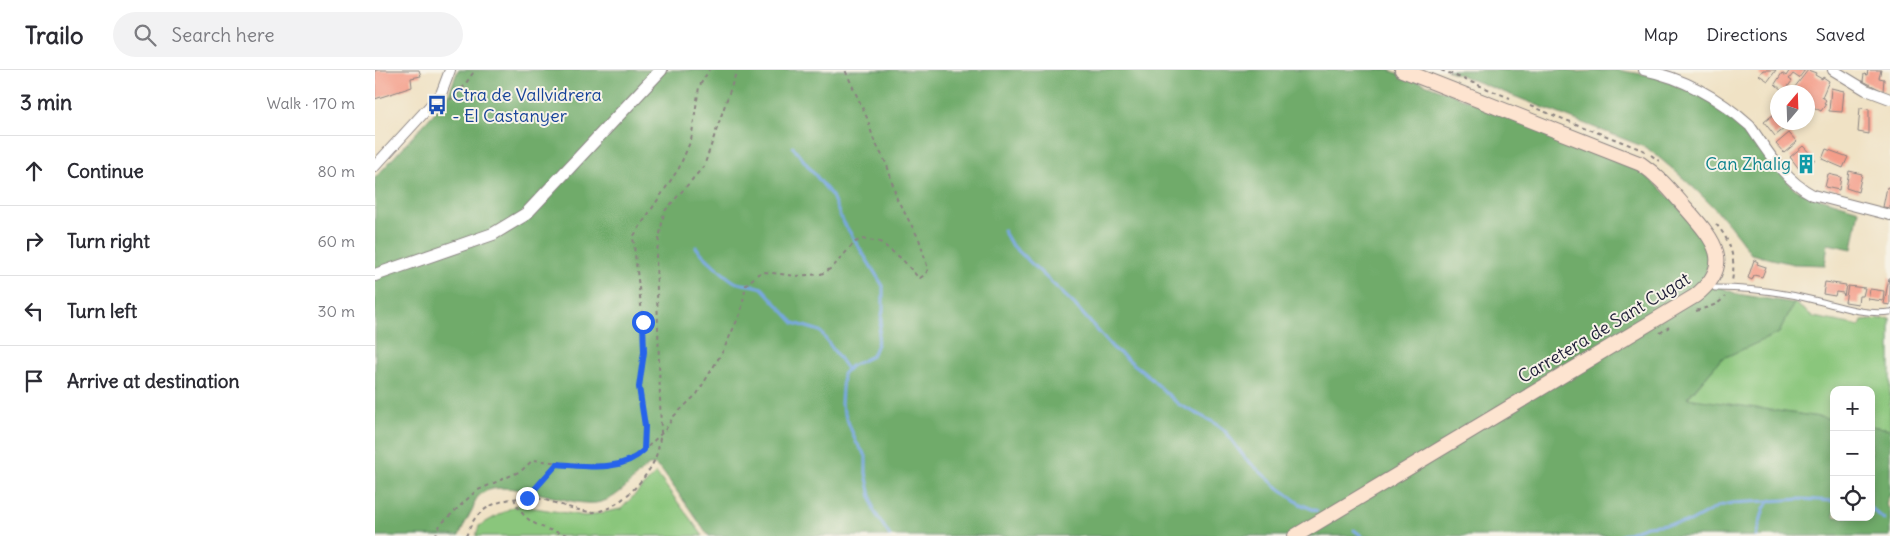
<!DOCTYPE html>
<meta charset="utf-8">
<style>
:root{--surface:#fff;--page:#f2f2f3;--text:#2b2b33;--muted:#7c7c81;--line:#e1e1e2}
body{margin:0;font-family:Delius,sans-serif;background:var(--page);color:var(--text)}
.controls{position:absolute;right:15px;bottom:15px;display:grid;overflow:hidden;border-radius:10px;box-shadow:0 2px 8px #0003}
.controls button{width:45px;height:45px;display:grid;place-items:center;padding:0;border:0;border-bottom:1px solid var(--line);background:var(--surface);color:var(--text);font:25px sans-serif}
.compass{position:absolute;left:1395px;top:15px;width:45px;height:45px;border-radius:50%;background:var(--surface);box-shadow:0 2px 8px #0003;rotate:19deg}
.stop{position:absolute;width:15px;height:15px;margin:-11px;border:4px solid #2563eb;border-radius:50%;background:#fff}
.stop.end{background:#2563eb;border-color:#fff;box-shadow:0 1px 5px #0008}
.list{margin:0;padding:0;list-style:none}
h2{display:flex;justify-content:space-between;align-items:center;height:65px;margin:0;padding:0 20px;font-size:21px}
h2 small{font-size:16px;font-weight:400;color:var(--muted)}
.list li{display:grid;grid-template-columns:32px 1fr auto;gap:15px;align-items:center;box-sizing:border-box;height:70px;padding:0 20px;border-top:1px solid var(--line)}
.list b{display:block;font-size:19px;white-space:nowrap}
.list em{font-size:16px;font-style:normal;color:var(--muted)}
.icon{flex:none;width:28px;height:28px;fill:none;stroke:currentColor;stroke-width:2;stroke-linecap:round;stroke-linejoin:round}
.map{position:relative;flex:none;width:1515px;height:466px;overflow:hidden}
header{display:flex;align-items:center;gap:30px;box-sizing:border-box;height:70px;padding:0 25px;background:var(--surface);border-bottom:1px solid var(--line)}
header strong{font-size:24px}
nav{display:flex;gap:28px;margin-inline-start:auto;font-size:18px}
.search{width:350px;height:45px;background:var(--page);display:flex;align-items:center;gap:12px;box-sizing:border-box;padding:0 18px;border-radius:28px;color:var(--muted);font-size:19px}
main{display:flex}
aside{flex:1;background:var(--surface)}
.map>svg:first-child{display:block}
</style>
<header>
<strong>Trailo</strong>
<div class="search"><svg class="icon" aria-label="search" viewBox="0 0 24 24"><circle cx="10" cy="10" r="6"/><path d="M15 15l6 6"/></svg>Search here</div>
<nav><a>Map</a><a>Directions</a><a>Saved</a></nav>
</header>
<main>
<aside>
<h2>3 min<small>Walk · 170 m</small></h2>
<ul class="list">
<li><svg class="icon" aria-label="ahead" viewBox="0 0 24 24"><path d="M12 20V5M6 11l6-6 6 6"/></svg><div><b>Continue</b></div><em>80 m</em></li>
<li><svg class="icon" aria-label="right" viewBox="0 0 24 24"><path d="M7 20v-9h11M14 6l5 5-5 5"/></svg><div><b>Turn right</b></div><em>60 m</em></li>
<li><svg class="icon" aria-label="left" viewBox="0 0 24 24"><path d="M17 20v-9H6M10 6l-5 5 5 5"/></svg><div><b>Turn left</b></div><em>30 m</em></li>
<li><svg class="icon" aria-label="arrive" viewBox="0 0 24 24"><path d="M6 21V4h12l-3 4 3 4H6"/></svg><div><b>Arrive at destination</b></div></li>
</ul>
</aside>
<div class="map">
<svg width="1515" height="466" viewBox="0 0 1515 466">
<rect width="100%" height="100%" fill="#f7f3e8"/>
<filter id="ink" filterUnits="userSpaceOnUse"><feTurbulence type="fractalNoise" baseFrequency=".02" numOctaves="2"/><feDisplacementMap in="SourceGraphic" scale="10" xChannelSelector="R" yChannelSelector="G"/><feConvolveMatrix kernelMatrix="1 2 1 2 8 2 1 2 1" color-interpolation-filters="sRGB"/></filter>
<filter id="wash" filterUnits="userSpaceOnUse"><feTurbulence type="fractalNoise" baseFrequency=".0096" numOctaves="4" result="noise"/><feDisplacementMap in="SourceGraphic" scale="20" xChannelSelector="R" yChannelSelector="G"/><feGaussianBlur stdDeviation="1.12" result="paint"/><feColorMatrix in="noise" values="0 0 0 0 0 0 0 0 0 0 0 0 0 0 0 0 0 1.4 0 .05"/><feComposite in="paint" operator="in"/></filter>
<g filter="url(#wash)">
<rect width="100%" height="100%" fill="#f0e2c5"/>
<path fill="#8ac67b" stroke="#56745b" d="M1419,233L1439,247L1485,256L1487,251L1515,248V359L1496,356V320H1459V349L1312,329L1346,289L1404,263Z
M281,403L328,466H101L104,456L141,435L210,446L246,439Z"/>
<path fill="#6fab6b" stroke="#486653" d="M83,0H1014L1254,93C1287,116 1317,148 1336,183L1329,210L1362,224L1419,233L1404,263L1346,289L1312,328L1459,349V447H1496V356L1515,359V424L1511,434L1515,440V466H334L288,402L280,395H274C258,407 246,427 226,432C196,441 124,400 102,428C99,432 99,438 96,442C92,450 87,458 84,466H0V108L72,29Z
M1072,0H1189L1200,2L1241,0L1280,6L1334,30L1355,44L1372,59L1414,114L1425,122L1484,140L1477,179L1453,174L1450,195L1418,194L1376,184C1349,143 1310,108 1272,78Z"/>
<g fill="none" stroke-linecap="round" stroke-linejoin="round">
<path stroke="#79a8e3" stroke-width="3" d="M418,77L457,126L466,148L508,216V240L502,274L497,286L476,296L468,304L466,334L481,372L491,386V403L499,441L515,466
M628,160L636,174L699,234L738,278L769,302L803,334L838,352L849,360L870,388L901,416L925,434L942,441
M321,177C328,186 351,207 360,212C369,216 378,214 387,218L419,253L445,261L472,299
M1496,438L1509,449
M979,460L987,466
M1245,466L1272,456L1315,452L1344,436L1357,433L1427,429L1459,431
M1381,466L1389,438L1396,430"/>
</g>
<g id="blocks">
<path fill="#f49d89" d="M0,0H44L46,6L36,8L37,17L0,29Z
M1388,0H1401L1393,11L1384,5Z
M1415,0H1430L1424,8L1418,4L1414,9L1417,11L1409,22L1400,14L1407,3L1411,6Z
M1433,0L1441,3L1440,5L1447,9L1448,7L1454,11L1447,27L1451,30L1449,33L1451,34L1446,41L1432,34V22H1416Z
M1493,0H1506L1504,8L1509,9L1508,21L1488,11L1489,4L1492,5Z
M1456,18L1469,21L1467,42L1454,41Z
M1485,38L1494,39V64L1483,62Z
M1399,44L1402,52H1406L1410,58L1400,66L1389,52Z
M1414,63L1422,72L1409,83L1401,74Z
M1428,76L1440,89L1430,101L1427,99L1425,100L1415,87Z
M1451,79L1473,87L1468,98L1447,89Z
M1474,101L1487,104L1483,122L1471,118Z
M1453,104L1466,107L1464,120L1450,117Z
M1512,117L1515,118V138L1508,137Z
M1379,190L1383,192L1382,194L1391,197L1387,207L1379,205L1377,210L1373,208Z
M1514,208H1515V235L1509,234Z
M1450,212L1471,215L1469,226L1468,223L1461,222L1460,226L1448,224Z
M1473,216L1490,218L1488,226H1484L1483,234L1470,232Z
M1495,219L1509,221L1508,231L1493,229Z"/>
</g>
</g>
<g filter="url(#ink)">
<use href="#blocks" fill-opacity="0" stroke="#898280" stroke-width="1"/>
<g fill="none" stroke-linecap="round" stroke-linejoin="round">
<defs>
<path id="service" d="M1340,218C1375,218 1409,222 1443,231C1469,237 1488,245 1515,242"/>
<path id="minor" d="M1269,0C1308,8 1345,29 1375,56C1393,82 1409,110 1438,125L1515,145
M1458,0L1491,20L1515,29
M0,96L66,24L75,0"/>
<path id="tertiary" d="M0,205L118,164L151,144L286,0"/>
<path id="secondary" d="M920,466L1320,226C1362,193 1337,168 1310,137C1296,121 1284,106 1266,94L1027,0"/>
</defs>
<use href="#service" stroke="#898280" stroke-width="7"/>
<use href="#minor" stroke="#898280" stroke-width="12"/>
<use href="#tertiary" stroke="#898280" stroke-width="14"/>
<use href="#secondary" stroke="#898280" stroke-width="16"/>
<path stroke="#898280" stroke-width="2" stroke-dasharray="4 4" stroke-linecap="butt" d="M1066,0L1135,28
M75,30L87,19L100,0
M1155,36L1270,81
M1276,85L1284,91
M1341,154C1356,171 1361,189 1357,211
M1321,241L1342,234L1350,227
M1285,263L1294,257
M269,380L270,356L264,317L269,283L268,252L258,167L304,98L316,70L324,17L334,0
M151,427L181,394
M139,428C148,455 171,459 196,466
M60,466L65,455L101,421L146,401L158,390L215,396L247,394L262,387L290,360L299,346L322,324L348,281L366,242L371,215L383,204L390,202L421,206L446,204L457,198L480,172L487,169L505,172L527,189L542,206L545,208L551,204L553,199L544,169L522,129L512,95L498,68L493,50L470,0
M91,466C94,460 97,451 102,446C120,428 150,424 174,431C187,435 200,440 214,442C239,445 274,408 281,386C284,379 284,371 286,363L281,186L289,142L329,96L362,0"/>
<use href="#service" stroke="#fff" stroke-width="5"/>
<use href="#minor" stroke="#fff" stroke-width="10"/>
<use href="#tertiary" stroke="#fff" stroke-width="12"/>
<use href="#secondary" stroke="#fde4d0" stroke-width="14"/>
</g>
</g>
<g fill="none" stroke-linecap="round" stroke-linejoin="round" filter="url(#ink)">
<path stroke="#2563eb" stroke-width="6" d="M152,428L182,394C211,396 246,403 269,380L270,356L264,317L269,282L268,252"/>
</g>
<defs>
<symbol id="bus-bare" viewBox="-9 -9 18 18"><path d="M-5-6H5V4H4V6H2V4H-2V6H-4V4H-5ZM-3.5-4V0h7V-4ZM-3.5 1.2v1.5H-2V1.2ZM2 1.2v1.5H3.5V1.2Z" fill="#1a4fb4" stroke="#f7f3e8" stroke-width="2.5" paint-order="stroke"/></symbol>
<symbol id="building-bare" viewBox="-9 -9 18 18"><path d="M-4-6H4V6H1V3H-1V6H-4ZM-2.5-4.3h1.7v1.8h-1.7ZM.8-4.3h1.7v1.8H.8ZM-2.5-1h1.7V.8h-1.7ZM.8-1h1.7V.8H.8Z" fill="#0f9aa8" stroke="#f7f3e8" stroke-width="2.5" paint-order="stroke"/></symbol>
</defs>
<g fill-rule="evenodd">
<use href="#bus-bare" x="48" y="21" width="28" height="28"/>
<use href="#building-bare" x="1417" y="80" width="28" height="28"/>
</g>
<g text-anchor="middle" stroke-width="4" stroke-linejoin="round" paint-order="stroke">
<g font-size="18" fill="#164399" stroke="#f7f3e8" text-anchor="start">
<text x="77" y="31">Ctra de Vallvidrera<tspan x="77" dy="21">- El Castanyer</tspan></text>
</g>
<g font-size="18" fill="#0d838f" stroke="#f7f3e8" text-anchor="end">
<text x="1416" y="100">Can Zhalig</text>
</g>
<g font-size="18" fill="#22223b" stroke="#f7f3e8">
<text transform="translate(1229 258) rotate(-31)" y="6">Carretera de Sant Cugat</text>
</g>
</g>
</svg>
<div class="controls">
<button>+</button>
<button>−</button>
<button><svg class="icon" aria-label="locate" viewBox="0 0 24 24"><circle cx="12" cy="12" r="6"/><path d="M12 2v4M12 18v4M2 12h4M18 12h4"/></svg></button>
</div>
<svg class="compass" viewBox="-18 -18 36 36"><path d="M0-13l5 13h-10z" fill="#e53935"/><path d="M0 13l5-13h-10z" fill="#7c7c81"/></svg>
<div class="stop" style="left:268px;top:252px"></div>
<div class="stop end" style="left:152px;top:428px"></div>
</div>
</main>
